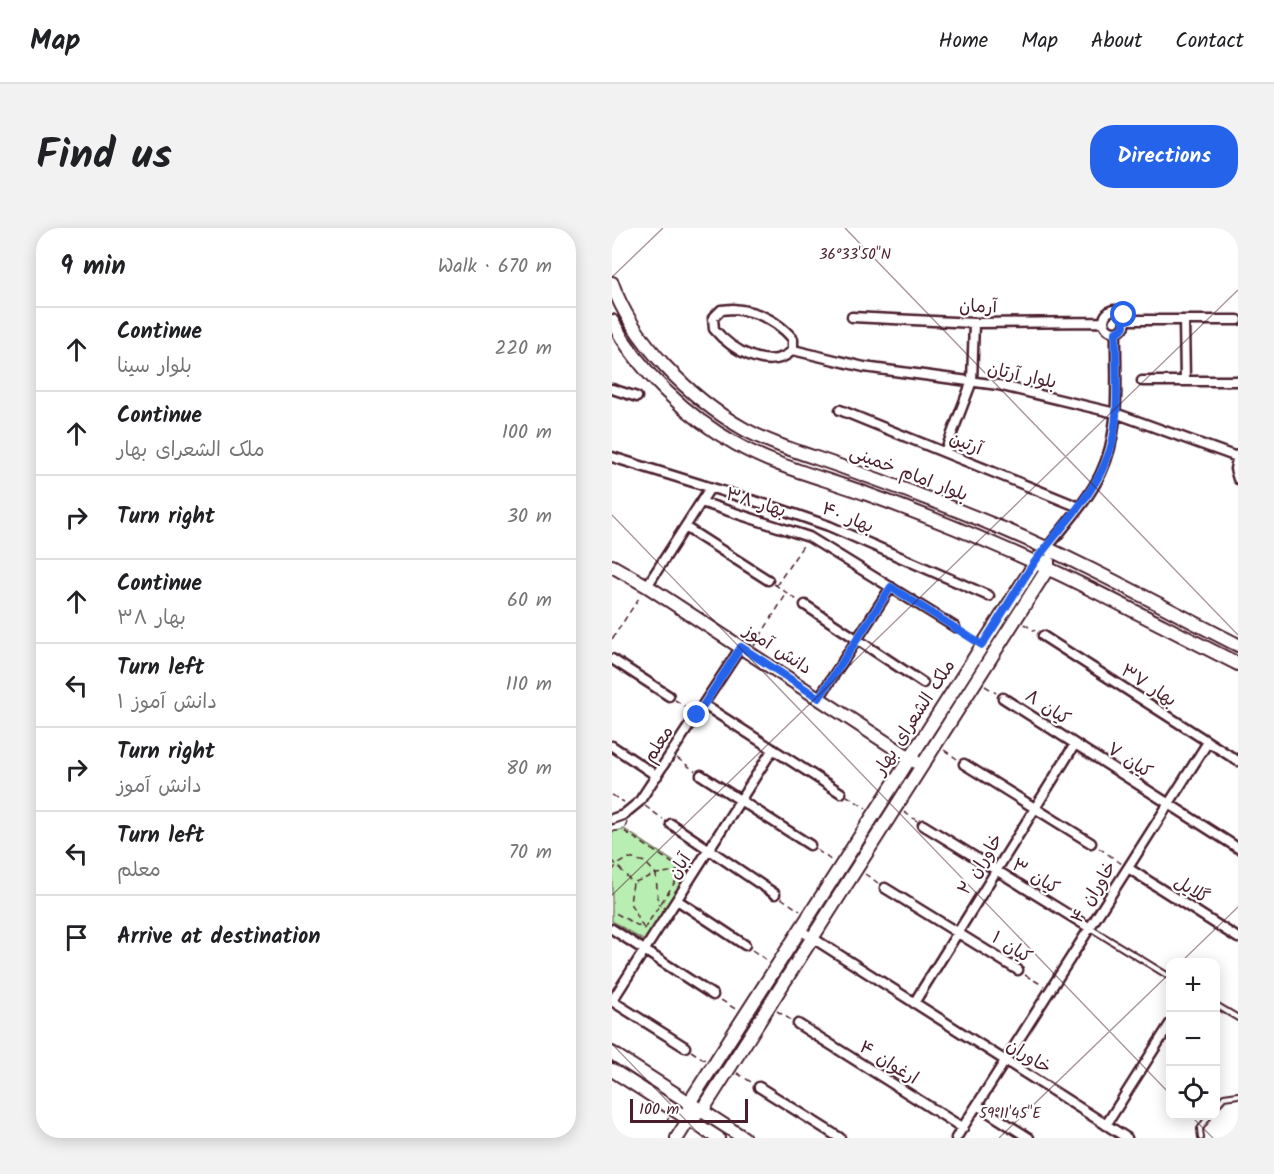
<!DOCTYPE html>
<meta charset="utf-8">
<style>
:root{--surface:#fff;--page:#f2f2f2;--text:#202124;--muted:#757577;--line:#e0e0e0;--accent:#2563eb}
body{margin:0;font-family:Kalam,"Playpen Sans Arabic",sans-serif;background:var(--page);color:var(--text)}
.controls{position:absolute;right:18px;bottom:18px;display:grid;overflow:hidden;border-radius:12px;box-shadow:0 3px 15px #0003}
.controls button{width:54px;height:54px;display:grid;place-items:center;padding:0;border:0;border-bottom:2px solid var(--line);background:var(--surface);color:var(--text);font:30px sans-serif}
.scale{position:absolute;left:18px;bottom:15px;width:118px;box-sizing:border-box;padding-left:6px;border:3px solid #4a1f2b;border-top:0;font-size:16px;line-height:21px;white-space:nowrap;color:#4a1f2b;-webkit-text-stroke:4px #fff;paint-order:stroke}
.stop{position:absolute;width:18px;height:18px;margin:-14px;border:4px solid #2563eb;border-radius:50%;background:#fff}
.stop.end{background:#2563eb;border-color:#fff;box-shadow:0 2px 6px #0008}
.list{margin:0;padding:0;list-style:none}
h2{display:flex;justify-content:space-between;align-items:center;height:78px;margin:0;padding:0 24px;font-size:26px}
h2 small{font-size:20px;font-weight:400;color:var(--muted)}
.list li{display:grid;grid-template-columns:39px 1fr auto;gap:18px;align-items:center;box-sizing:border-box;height:84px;padding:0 24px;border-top:2px solid var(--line)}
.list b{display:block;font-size:22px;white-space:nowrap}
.list p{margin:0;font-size:20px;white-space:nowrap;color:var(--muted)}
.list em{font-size:20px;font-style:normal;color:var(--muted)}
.icon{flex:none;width:33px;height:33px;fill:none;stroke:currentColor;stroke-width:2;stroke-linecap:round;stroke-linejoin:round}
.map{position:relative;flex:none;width:626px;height:910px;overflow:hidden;border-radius:24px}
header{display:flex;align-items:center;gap:36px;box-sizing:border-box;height:84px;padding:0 30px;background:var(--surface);border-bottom:2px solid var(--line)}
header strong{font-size:28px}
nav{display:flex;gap:33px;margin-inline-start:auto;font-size:21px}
.intro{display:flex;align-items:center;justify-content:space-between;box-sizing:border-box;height:144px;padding:0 36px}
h1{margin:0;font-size:42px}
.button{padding:15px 27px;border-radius:24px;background:var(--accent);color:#fff;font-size:21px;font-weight:700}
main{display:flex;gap:36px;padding:0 36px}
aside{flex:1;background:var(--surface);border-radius:24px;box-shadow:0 3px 15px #0003}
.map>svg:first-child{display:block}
</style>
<header>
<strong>Map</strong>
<nav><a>Home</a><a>Map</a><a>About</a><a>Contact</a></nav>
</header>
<div class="intro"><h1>Find us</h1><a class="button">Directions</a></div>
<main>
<aside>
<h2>9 min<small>Walk · 670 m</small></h2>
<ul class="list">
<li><svg class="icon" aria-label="ahead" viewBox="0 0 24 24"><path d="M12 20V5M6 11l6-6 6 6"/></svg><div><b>Continue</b><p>بلوار سینا</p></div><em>220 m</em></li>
<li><svg class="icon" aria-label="ahead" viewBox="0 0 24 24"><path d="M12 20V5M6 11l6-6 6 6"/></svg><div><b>Continue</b><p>ملک الشعرای بهار</p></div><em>100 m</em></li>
<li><svg class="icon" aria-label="right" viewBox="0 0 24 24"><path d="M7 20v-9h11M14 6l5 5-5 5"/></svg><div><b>Turn right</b></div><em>30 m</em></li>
<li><svg class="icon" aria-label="ahead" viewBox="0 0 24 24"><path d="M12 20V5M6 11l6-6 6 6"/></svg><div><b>Continue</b><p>بهار ۳۸</p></div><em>60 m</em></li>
<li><svg class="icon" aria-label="left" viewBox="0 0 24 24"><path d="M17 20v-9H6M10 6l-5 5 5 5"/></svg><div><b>Turn left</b><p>دانش آموز ۱</p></div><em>110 m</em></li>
<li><svg class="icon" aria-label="right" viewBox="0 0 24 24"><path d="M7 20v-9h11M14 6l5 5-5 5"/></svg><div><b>Turn right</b><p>دانش آموز</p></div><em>80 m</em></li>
<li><svg class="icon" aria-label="left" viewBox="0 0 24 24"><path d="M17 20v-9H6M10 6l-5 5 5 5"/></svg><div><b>Turn left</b><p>معلم</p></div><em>70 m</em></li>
<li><svg class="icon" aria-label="arrive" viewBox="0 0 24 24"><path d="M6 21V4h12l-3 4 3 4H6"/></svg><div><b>Arrive at destination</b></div></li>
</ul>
</aside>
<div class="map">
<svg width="626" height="910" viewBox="0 0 626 910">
<rect width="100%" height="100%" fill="#fff"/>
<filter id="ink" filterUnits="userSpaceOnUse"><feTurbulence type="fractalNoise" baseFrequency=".0167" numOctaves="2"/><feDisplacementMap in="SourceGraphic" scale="12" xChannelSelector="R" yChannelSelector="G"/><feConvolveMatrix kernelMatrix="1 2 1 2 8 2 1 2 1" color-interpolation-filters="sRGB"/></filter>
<g filter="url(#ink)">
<path fill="#b8eeb1" stroke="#81866e" stroke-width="1.5" d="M12,601L77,644L32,713L0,693V604Z"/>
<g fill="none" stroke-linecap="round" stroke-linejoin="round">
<defs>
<path id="lane" d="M478,700L558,749
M604,777L626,790
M604,878L612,869L626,867
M589,910L588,901L597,888"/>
<path id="street" d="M121,81C146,83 165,92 181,111V122C158,145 119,122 102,101L101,90L109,82Z
M492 93a11 11 0 1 1 22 0a11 11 0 1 1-22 0Z
M240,89L362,95L492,94
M513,92H626
M572,92L573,153
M181,122L252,139L386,157L503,185L625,229
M530,153H626
M0,161L25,169
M228,182L467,279
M333,224L360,153L362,95
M626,227L623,241L626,251
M0,229L165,280L217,298L377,368
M89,274L197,309L343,399
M73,299L156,352
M435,320C453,297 477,271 489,245C510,201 503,151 504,104
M35,358L98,260
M193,377L311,455
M431,408L626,533
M0,431L57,468
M207,470L279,359
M391,470L626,620
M92,477L229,565
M0,518L45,548
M352,536L479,615
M89,547L198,617
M0,591L11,587L27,574L129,419
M59,596L163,666
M311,597L478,700
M516,640L626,710
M273,660L406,742
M65,672L133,717
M0,701L101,767
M188,702L515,910
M0,773L161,521
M0,773L73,819
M302,775L463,516
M186,796L351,900
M147,859L228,910
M365,877L417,910
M494,897L558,796
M344,910L596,514"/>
<path id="secondary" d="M0,55C20,113 79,171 132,201C163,218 200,228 233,240C287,259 341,280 394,302C473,336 549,378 626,417
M0,93C27,143 74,188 124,216C164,239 212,250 255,266C299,282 343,299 386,318C468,353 546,396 626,436
M0,338L35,358L304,534
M0,825L132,910
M0,842L106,910
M77,891V875L427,329
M65,910L77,891L90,883L436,340V333"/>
</defs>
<use href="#lane" stroke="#4a1f2b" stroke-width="8"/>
<use href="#street" stroke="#4a1f2b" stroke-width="13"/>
<use href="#secondary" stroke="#4a1f2b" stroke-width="16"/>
<path stroke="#4a1f2b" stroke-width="1.5" stroke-dasharray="6 4.5" stroke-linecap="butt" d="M162,356L185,372
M164,358L192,316
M412,396L423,403
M351,404L362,411
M0,411L29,367
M142,418L175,365
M373,458L384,465
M319,460L327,465
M63,472L77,481
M332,522L345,531
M65,530L83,543
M0,567L12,574
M235,568L254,580
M33,578L51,591
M292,584L305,593
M15,594L12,603L69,641
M0,603H11
M487,620L510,636
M205,622L220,633
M0,632L21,655L18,675L32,701
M0,643L5,637L17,630L33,634L44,646L71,642L32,701L0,683
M253,646L266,655
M23,654L44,646L46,676L49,678
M169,670L188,683
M140,722L156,733
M413,747L432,758
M109,772L125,782
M165,783L179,792
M79,823L93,832
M125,845L139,854
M57,890L55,892L61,896"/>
<use href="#lane" stroke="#fff" stroke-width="4"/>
<use href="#street" stroke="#fff" stroke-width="8"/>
<use href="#secondary" stroke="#fff" stroke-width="12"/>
</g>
</g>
<g fill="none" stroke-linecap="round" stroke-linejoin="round" filter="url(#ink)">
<path stroke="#2563eb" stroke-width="8" d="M85,487L129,419L207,470L279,359L370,417C388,390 404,362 422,335C448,298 484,267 498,222C509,190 503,139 504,104L509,102L512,98V87"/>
</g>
<path fill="none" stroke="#4a1f2b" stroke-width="1.5" stroke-opacity="0.45" d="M233,0L626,407M0,49L51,0M0,287L558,866M0,667L626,62M569,734L626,679M0,816L91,910M579,888L601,910M387,910L558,745"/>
<g text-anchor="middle" stroke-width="4.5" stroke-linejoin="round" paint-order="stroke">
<g font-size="18" fill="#4a1f2b" stroke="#fff">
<text transform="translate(366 78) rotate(1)" y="6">آرمان</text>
<text transform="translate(410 147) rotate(12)" y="6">بلوار آرتان</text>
<text transform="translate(354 215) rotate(22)" y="6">آرتین</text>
<text transform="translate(297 245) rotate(21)" y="6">بلوار امام خمینی</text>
<text transform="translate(144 274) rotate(17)" y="6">بهار ۳۸</text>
<text transform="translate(236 289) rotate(22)" y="6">بهار ۴۰</text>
<text transform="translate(166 421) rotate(33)" y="6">دانش آموز</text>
<text transform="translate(537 457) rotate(33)" y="6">بهار ۳۷</text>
<text transform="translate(436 479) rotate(33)" y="6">کیان ۸</text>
<text transform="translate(302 489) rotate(-57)" y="6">ملک الشعرای بهار</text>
<text transform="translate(46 516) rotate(-57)" y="6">معلم</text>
<text transform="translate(518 532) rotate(33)" y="6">کیان ۷</text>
<text transform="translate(368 636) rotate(-58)" y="6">خاوران ۲</text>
<text transform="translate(67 638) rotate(-57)" y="6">آبان</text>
<text transform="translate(424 648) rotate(31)" y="6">کیان ۳</text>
<text transform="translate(580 661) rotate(32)" y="6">گلایل</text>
<text transform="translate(481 664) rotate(-58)" y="6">خاوران ۴</text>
<text transform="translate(400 719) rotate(32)" y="6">کیان ۱</text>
<text transform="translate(417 828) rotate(32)" y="6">خاوران</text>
<text transform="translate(277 834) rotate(32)" y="6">ارغوان ۴</text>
</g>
</g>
<g font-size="15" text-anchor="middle" fill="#4a1f2b" stroke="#fff" stroke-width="4.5" stroke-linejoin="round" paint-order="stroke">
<text x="243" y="31">36°33'50"N</text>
<text x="398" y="890">59°11'45"E</text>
</g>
</svg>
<div class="controls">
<button>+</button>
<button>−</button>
<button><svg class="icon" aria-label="locate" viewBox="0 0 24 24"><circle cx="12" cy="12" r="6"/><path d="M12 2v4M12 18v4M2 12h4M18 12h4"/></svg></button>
</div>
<div class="scale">100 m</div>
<div class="stop" style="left:512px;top:87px"></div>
<div class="stop end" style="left:85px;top:487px"></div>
</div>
</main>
